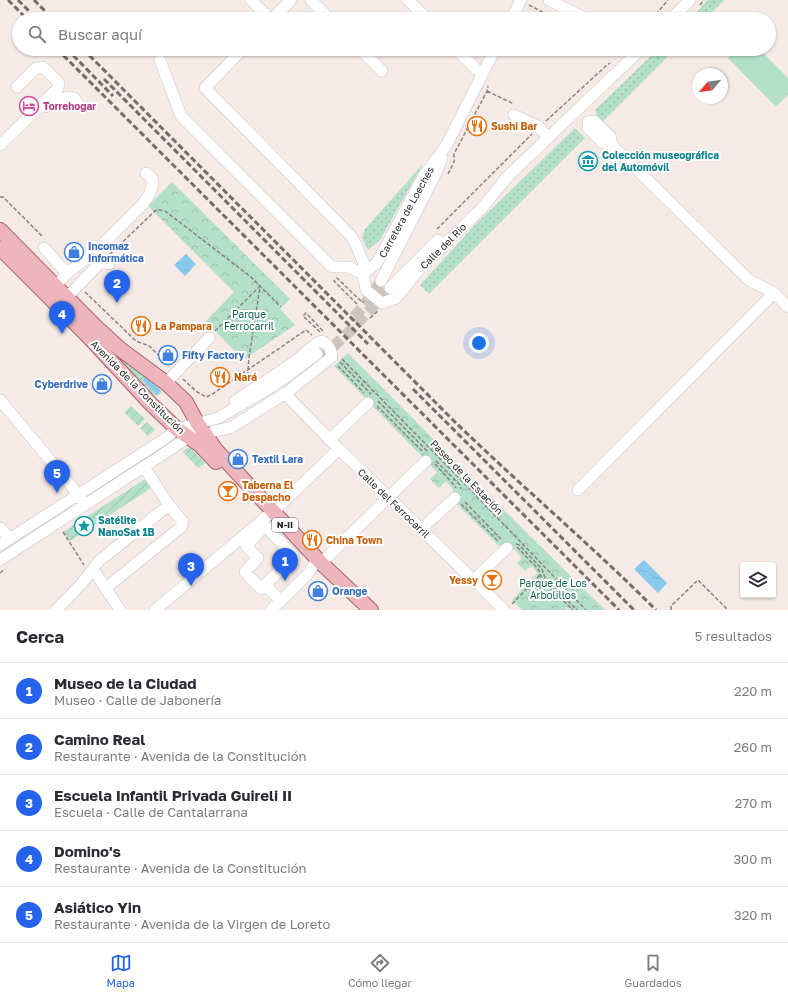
<!DOCTYPE html>
<html lang="es">
<meta charset="utf-8">
<style>
:root{--surface:#fff;--page:#f7f7f7;--text:#2b2b33;--muted:#7c7c81;--line:#e1e1e2;--accent:#2563eb}
body{margin:0;font-family:"Golos Text",sans-serif;background:var(--page);color:var(--text)}
.controls{position:absolute;right:12px;bottom:12px;display:grid;overflow:hidden;border-radius:4px;box-shadow:0 1px 3px #0004}
.controls button{width:36px;height:36px;display:grid;place-items:center;padding:0;border:0;border-bottom:1px solid var(--line);background:var(--surface);color:var(--text);font:20px sans-serif}
.compass{position:absolute;left:692px;top:68px;width:36px;height:36px;border-radius:50%;background:var(--surface);box-shadow:0 1px 3px #0004;rotate:241deg}
.you{position:absolute;left:479px;top:343px;width:14px;height:14px;margin:-10px;border:3px solid #fff;border-radius:50%;background:#1a73e8;box-shadow:0 0 0 6px #1a73e833}
.badge{display:grid;place-items:center;width:26px;height:26px;border-radius:50%;background:var(--accent);color:#fff;font-size:13px;font-weight:700}
.pin{position:absolute;translate:-50% -33px;filter:drop-shadow(0 1px 2px #0008)}
.pin::after{content:'';position:absolute;top:21px;width:14px;height:12px;background:inherit;clip-path:polygon(0 0,100% 0,50% 100%)}
.list{margin:0;padding:0;list-style:none}
h2{display:flex;justify-content:space-between;align-items:center;height:52px;margin:0;padding:0 16px;font-size:17px}
h2 small{font-size:13px;font-weight:400;color:var(--muted)}
.list li{display:grid;grid-template-columns:26px 1fr auto;gap:12px;align-items:center;box-sizing:border-box;height:56px;padding:0 16px;border-top:1px solid var(--line)}
.list b{display:block;font-size:15px;white-space:nowrap}
.list p{margin:0;font-size:13px;white-space:nowrap;color:var(--muted)}
.list em{font-size:13px;font-style:normal;color:var(--muted)}
.icon{flex:none;width:22px;height:22px;fill:none;stroke:currentColor;stroke-width:2;stroke-linecap:round;stroke-linejoin:round}
.map{position:relative;flex:none;width:788px;height:610px;overflow:hidden}
.search{position:absolute;background:var(--surface);box-shadow:0 1px 3px #0004;left:12px;right:12px;top:12px;height:44px;display:flex;align-items:center;gap:10px;box-sizing:border-box;padding:0 14px;border-radius:22px;color:var(--muted);font-size:15px}
.sheet{height:332px;background:var(--surface)}
nav{display:flex;justify-content:space-around;align-items:center;box-sizing:border-box;height:56px;border-top:1px solid var(--line);background:var(--surface);font-size:11px;color:var(--muted)}
nav a{display:grid;justify-items:center;gap:2px}
nav .on{color:var(--accent)}
.map>svg:first-child{display:block}
</style>
<div class="map">
<svg width="788" height="610" viewBox="0 0 788 610">
<defs>
<pattern id="grass-dots" width="8" height="8" patternUnits="userSpaceOnUse"><rect width="8" height="8" fill="#b4dfca"/><path d="M2 2h.1M6 6h.1" fill="none" stroke="#9bbfad" stroke-width="1.8" stroke-linecap="round"/></pattern>
<pattern id="park-crowns" width="20" height="18" patternUnits="userSpaceOnUse"><rect width="20" height="18" fill="#b4dfca"/><path d="M2 6a3 3 0 1 1 6 0M12 15a3 3 0 1 1 6 0" fill="none" stroke="#9bbfad"/></pattern>
<pattern id="garden-furrows" width="10" height="10" patternUnits="userSpaceOnUse"><rect width="10" height="10" fill="#b4dfca"/><path d="M-1 1l2-2M0 10L10 0M9 11l2-2" fill="none" stroke="#9bbfad"/></pattern>
<pattern id="water-ripples" width="26" height="14" patternUnits="userSpaceOnUse"><rect width="26" height="14" fill="#89c9ee"/><path d="M2 4q2-2 4 0t4 0M15 11q2-2 4 0t4 0" fill="none" stroke="#76adcc"/></pattern>
</defs>
<rect width="100%" height="100%" fill="#f5eae5"/>
<path fill="url(#grass-dots)" d="M708,0H724L705,19H690Z
M658,49H675L602,122L597,116L595,110Z
M575,128L585,138L429,294L420,285L474,226Z
M423,164L380,240L368,250L362,238L365,229Z"/>
<path fill="url(#park-crowns)" d="M172,182L290,299L280,309L295,325L243,360L206,321L234,292L148,206Z
M348,353L500,506L605,610H570L568,608L565,610H522L512,600L538,573L531,566L525,571L517,563L522,558L515,550L498,545L458,505L452,488L446,481L439,488L430,479L437,472L334,366Z"/>
<path fill="url(#garden-furrows)" d="M96,335L146,376L161,390L162,392L158,396L153,394L109,352Z
M131,406L145,419L138,426L124,412Z
M147,422L155,430L148,436L140,428Z
M190,447L205,463L198,468L182,451Z
M147,478L151,488L70,541L63,532Z"/>
<path fill="#b4dfca" d="M737,49H759L788,78V95L776,107L728,58Z"/>
<path fill="url(#water-ripples)" d="M186,254L196,264L185,276L174,265Z
M145,377L160,390L159,394H156L143,380Z
M644,560L667,583L658,593L634,569Z"/>
<g fill="none" stroke-linecap="round" stroke-linejoin="round">
<path stroke="#cdc3bf" stroke-width="11" stroke-dasharray="11 5.5" stroke-linecap="butt" d="M354,317L362,308L381,281
M321,358L351,330L390,288"/>
<defs>
<path id="minor" d="M251,0L270,19
M311,0L330,19
M408,0L427,19
M549,0L587,19
M272,19L291,0
M511,19L521,0
M671,19L690,0
M243,49L205,88L351,236L356,245L367,271
M360,49L382,71
M456,49L476,69L483,73
M495,49L446,146L423,177L377,263L363,274L366,290L382,303L396,298L422,266L482,208L509,175
M160,60L181,116L332,267H349L363,274
M46,107C55,99 62,96 74,98L79,105
M514,115L539,127L548,138
M588,122L594,121L610,136L612,145L749,280L774,293L788,307
M588,122V128L603,143L612,145
M0,145L58,88L59,83L43,67L36,68L17,87
M504,180L641,49
M44,248L67,273
M381,281L437,171L442,158
M55,287L67,273L87,258L103,244L142,205L149,195L153,184L152,178L146,173
M390,288L438,240
M66,298L101,262L109,264
M166,383L209,338
M286,393L291,400L339,449L504,610
M0,400L70,484L82,501
M214,431L230,428L286,393L332,357C331,349 329,345 322,341L317,343L294,362L275,375L235,401
M329,440L368,403
M578,490L774,293
M273,512L339,449
M265,526L294,556L261,589L245,572L258,558L246,546Z
M0,528L10,539
M421,529L455,498
M0,545L163,440L177,429L218,418L273,386L317,354
M0,560L171,449L188,437L193,431
M321,563L426,461
M93,569L120,610
M474,580L507,548
M265,585L281,601
M106,588L181,527L183,522L169,505L144,467
M56,610L83,582L99,561L169,505
M155,610L266,517
M271,610L307,575L313,566"/>
<path id="major" d="M0,230L96,327L120,349L166,383L186,402L198,424L216,450L321,563L371,610
M0,248L87,335L151,404L177,429L200,445L216,462"/>
</defs>
<use href="#minor" stroke="#ccc2bd" stroke-width="12"/>
<use href="#major" stroke="#a2646a" stroke-width="16"/>
<path stroke="#8b8380" stroke-width="1.5" stroke-dasharray="4 2" stroke-linecap="butt" d="M529,5L556,19
M700,5L704,0
M597,15L604,19
M652,19L668,0
M613,49H614
M620,49V55
M487,91L514,104
M546,121L607,65L610,63
M448,174L454,162V154L487,91L488,86
M0,197H3L43,237
M437,229L532,134
M110,254L155,211L159,210L165,211L251,277L281,307
M85,292L136,341L149,346L169,365
M357,304L334,281L337,278L362,302H364
M370,318L378,311
M215,331L260,286
M320,332L303,316L306,313L323,331
M342,359L463,482L586,610
M340,362L371,394
M338,366L364,393
M183,379L197,392L206,397L211,395L306,330L312,335
M247,382L249,357L260,287
M378,401L427,451
M377,406L422,451
M436,461L460,485L461,489
M435,464L455,486L456,488
M465,502L501,539
M461,504L498,541
M63,532L84,565
M516,544L519,545L542,569L545,578L577,610
M517,547L539,570L542,580L573,610
M0,573L5,569
M512,604L540,575
M671,610V606L698,580L728,610"/>
<use href="#minor" stroke="#fff" stroke-width="11"/>
<use href="#major" stroke="#eeb6bc" stroke-width="14"/>
<path stroke="#746d6b" stroke-width="3" stroke-dasharray="6 3" stroke-linecap="butt" d="M8,0L27,19
M18,0L37,19
M34,0L53,19
M57,49L619,610
M67,49L113,96
M83,49L454,421C520,485 591,545 656,610
M104,79L368,344
M413,389L634,610"/>
</g>
<defs>
<symbol id="hotel-ring" viewBox="-11 -11 22 22"><circle r="9.5" fill="#fff" stroke="#d1479c" stroke-width="1.5"/><path d="M-6-4.5h1.5V1H6V5H4.5V3h-9V5H-6ZM-4 0a1.8 1.8 0 1 1 3.6 0ZM.5 0V-2.5h3Q6-2.5 6 0Z" fill="#d1479c"/></symbol>
<symbol id="restaurant-ring" viewBox="-11 -11 22 22"><circle r="9.5" fill="#fff" stroke="#e8710a" stroke-width="1.5"/><path d="M-5-6h1v4h1v-4h1v4h1v-4h1v5L-1.5 .5V6h-2V.5L-5-1ZM5-6V6H3V1.5H1.5Q1.5-4 5-6Z" fill="#e8710a"/></symbol>
<symbol id="museum-ring" viewBox="-11 -11 22 22"><circle r="9.5" fill="#fff" stroke="#0f9aa8" stroke-width="1.5"/><path d="M0-6L6-3V-2H-6V-3ZM-5-1h2V3h-2ZM-1-1h2V3h-2ZM3-1h2V3H3ZM-6 4H6V6H-6Z" fill="#0f9aa8"/></symbol>
<symbol id="shop-ring" viewBox="-11 -11 22 22"><circle r="9.5" fill="#fff" stroke="#3f7fe0" stroke-width="1.5"/><path d="M-5-2.5h2.3a2.7 3.5 0 0 1 5.4 0H5L5.5 6h-11ZM-1.5-2.5h3a1.5 2.3 0 0 0-3 0Z" fill="#3f7fe0"/></symbol>
<symbol id="bar-ring" viewBox="-11 -11 22 22"><circle r="9.5" fill="#fff" stroke="#e8710a" stroke-width="1.5"/><path d="M-6-5H6L.8 .8V4.5H3.5V6h-7V4.5H-.8V.8Z" fill="#e8710a"/></symbol>
<symbol id="sight-ring" viewBox="-11 -11 22 22"><circle r="9.5" fill="#fff" stroke="#0f9aa8" stroke-width="1.5"/><path d="M0-6L1.8-2.2L6-1.7L2.9 1.2L3.7 5.4L0 3.3L-3.7 5.4L-2.9 1.2L-6-1.7L-1.8-2.2Z" fill="#0f9aa8"/></symbol>
</defs>
<g fill-rule="evenodd">
<use href="#hotel-ring" x="18" y="95" width="22" height="22"/>
<use href="#restaurant-ring" x="466" y="115" width="22" height="22"/>
<use href="#museum-ring" x="577" y="150" width="22" height="22"/>
<use href="#shop-ring" x="63" y="241" width="22" height="22"/>
<use href="#restaurant-ring" x="130" y="315" width="22" height="22"/>
<use href="#shop-ring" x="157" y="344" width="22" height="22"/>
<use href="#restaurant-ring" x="209" y="366" width="22" height="22"/>
<use href="#shop-ring" x="91" y="373" width="22" height="22"/>
<use href="#shop-ring" x="227" y="448" width="22" height="22"/>
<use href="#bar-ring" x="217" y="480" width="22" height="22"/>
<use href="#sight-ring" x="73" y="515" width="22" height="22"/>
<use href="#restaurant-ring" x="301" y="529" width="22" height="22"/>
<use href="#bar-ring" x="481" y="569" width="22" height="22"/>
<use href="#shop-ring" x="307" y="580" width="22" height="22"/>
</g>
<g text-anchor="middle" stroke-width="4" stroke-linejoin="round" paint-order="stroke">
<rect fill="#fff" stroke="#6b6867" stroke-width="1" x="272" y="518" width="26" height="14" rx="3"/>
<g font-size="9" font-weight="bold" fill="#2b2726">
<text x="285" y="528">N-II</text>
</g>
<g font-size="10" font-weight="bold" fill="#b23c85" stroke="#fff" text-anchor="start">
<text x="43" y="110">Torrehogar</text>
</g>
<g font-size="10" font-weight="bold" fill="#c56008" stroke="#fff" text-anchor="start">
<text x="491" y="130">Sushi Bar</text>
<text x="155" y="330">La Pampara</text>
<text x="234" y="381">Nará</text>
<text x="242" y="489">Taberna El<tspan x="242" dy="12">Despacho</tspan></text>
<text x="326" y="544">China Town</text>
<text x="478" y="584" text-anchor="end">Yessy</text>
</g>
<g font-size="10" font-weight="bold" fill="#0d838f" stroke="#fff" text-anchor="start">
<text x="602" y="159">Colección museográfica<tspan x="602" dy="12">del Automóvil</tspan></text>
<text x="98" y="524">Satélite<tspan x="98" dy="12">NanoSat 1B</tspan></text>
</g>
<g font-size="10" fill="#2b2726" stroke="#fff">
<text transform="translate(406 212) rotate(-61)" y="4">Carretera de Loeches</text>
<text transform="translate(443 246) rotate(-45)" y="4">Calle del Río</text>
<text transform="translate(138 387) rotate(45)" y="4">Avenida de la Constitución</text>
<text transform="translate(467 477) rotate(46)" y="4">Paseo de la Estación</text>
<text transform="translate(394 503) rotate(44)" y="4">Calle del Ferrocarril</text>
</g>
<g font-size="10" font-weight="bold" fill="#366cbe" stroke="#fff" text-anchor="start">
<text x="88" y="250">Incomaz<tspan x="88" dy="12">Informática</tspan></text>
<text x="182" y="359">Fifty Factory</text>
<text x="88" y="388" text-anchor="end">Cyberdrive</text>
<text x="252" y="463">Textil Lara</text>
<text x="332" y="595">Orange</text>
</g>
<g font-size="10" fill="#106649" stroke="#fff">
<text x="249" y="318">Parque<tspan x="249" dy="12">Ferrocarril</tspan></text>
<text x="553" y="587">Parque de Los<tspan x="553" dy="12">Arbolillos</tspan></text>
</g>
</g>
</svg>
<div class="controls">
<button><svg class="icon" aria-label="layers" viewBox="0 0 24 24"><path d="M12 4l9 5-9 5-9-5zM3 14l9 5 9-5"/></svg></button>
</div>
<svg class="compass" viewBox="-18 -18 36 36"><path d="M0-13l5 13h-10z" fill="#e53935"/><path d="M0 13l5-13h-10z" fill="#7c7c81"/></svg>
<div class="you"></div>
<div class="pin badge" style="left:285px;top:581px">1</div>
<div class="pin badge" style="left:117px;top:303px">2</div>
<div class="pin badge" style="left:191px;top:586px">3</div>
<div class="pin badge" style="left:62px;top:334px">4</div>
<div class="pin badge" style="left:57px;top:493px">5</div>
<div class="search"><svg class="icon" aria-label="search" viewBox="0 0 24 24"><circle cx="10" cy="10" r="6"/><path d="M15 15l6 6"/></svg>Buscar aquí</div>
</div>
<section class="sheet">
<h2>Cerca<small>5 resultados</small></h2>
<ul class="list">
<li><span class="badge">1</span><div><b>Museo de la Ciudad</b><p>Museo · Calle de Jabonería</p></div><em>220 m</em></li>
<li><span class="badge">2</span><div><b>Camino Real</b><p>Restaurante · Avenida de la Constitución</p></div><em>260 m</em></li>
<li><span class="badge">3</span><div><b>Escuela Infantil Privada Guireli II</b><p>Escuela · Calle de Cantalarrana</p></div><em>270 m</em></li>
<li><span class="badge">4</span><div><b>Domino's</b><p>Restaurante · Avenida de la Constitución</p></div><em>300 m</em></li>
<li><span class="badge">5</span><div><b>Asiático Yin</b><p>Restaurante · Avenida de la Virgen de Loreto</p></div><em>320 m</em></li>
</ul>
</section>
<nav>
<a class="on"><svg class="icon" aria-label="map" viewBox="0 0 24 24"><path d="M3 6l6-2 6 2 6-2v14l-6 2-6-2-6 2zM9 4v14M15 6v14"/></svg>Mapa</a>
<a><svg class="icon" aria-label="directions" viewBox="0 0 24 24"><path d="M12 3l9 9-9 9-9-9zM9 14v-3h6M13 9l2 2-2 2"/></svg>Cómo llegar</a>
<a><svg class="icon" aria-label="saved" viewBox="0 0 24 24"><path d="M7 4h10v16l-5-4-5 4z"/></svg>Guardados</a>
</nav>
